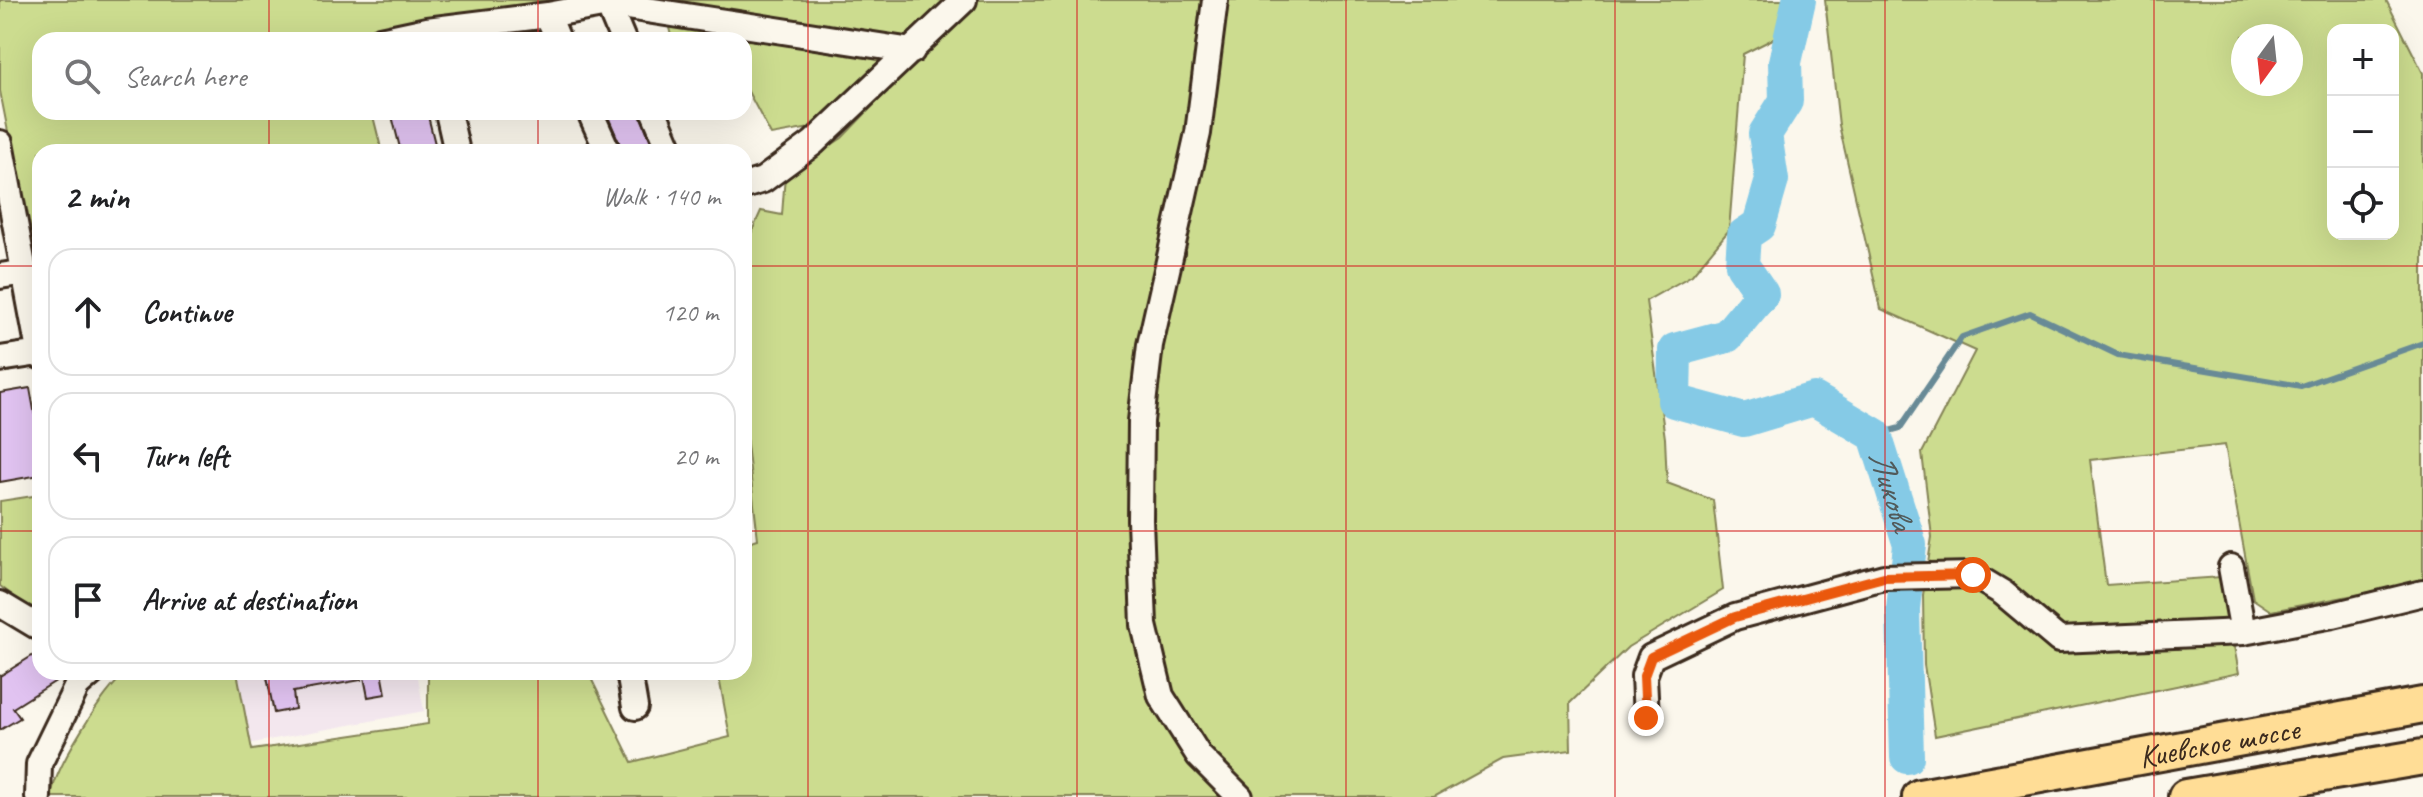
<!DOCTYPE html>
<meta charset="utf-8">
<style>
:root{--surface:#fff;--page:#f6f6f6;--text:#202124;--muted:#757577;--line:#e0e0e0}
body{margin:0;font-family:Caveat,sans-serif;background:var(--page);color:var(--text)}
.controls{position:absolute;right:24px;top:24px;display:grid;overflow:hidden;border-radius:16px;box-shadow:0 8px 32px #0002}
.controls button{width:72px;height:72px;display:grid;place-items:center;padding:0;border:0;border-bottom:2px solid var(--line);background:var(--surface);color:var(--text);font:40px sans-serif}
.compass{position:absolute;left:2231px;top:24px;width:72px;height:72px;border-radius:50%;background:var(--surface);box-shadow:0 8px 32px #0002;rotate:195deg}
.stop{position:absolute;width:24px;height:24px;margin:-18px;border:6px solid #ea580c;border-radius:50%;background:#fff}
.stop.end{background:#ea580c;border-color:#fff;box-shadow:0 2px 8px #0008}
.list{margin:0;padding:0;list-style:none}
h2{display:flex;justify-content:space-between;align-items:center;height:104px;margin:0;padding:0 32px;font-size:34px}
h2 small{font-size:26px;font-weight:400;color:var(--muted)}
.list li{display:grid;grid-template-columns:52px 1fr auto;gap:24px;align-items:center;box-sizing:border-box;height:128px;margin:0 16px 16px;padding:0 16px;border:2px solid var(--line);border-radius:24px}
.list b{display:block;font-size:30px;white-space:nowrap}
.list em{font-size:26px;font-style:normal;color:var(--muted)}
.icon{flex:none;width:44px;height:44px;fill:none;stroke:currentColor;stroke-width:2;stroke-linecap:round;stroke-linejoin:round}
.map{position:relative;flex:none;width:2423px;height:797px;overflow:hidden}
.search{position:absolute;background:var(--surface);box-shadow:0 8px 32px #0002;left:32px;top:32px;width:720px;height:88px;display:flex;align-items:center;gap:20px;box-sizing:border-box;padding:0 28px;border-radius:24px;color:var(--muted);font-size:30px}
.panel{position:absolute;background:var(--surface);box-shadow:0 8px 32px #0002;left:32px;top:144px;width:720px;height:536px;border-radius:24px}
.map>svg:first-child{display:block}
</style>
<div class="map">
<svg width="2423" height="797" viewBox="0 0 2423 797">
<rect width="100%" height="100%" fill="#fbf7ec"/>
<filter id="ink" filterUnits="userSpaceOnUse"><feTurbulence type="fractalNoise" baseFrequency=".0125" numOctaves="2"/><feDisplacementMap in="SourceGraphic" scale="16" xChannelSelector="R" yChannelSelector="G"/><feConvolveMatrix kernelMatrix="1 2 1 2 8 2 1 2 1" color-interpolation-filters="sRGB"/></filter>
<g filter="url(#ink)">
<path fill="#f3e7ee" d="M224,672H417L424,711L243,745Z"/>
<path fill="#ccdc8f" stroke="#848356" stroke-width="2" fill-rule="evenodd" d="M0,0H564L485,40H40V112H372L382,152H40V274L35,270L0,91Z
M639,0H961L833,124L771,135L744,84V40H672L663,3Z
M975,0H1209L1136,426L1159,697L1232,797H51C55,767 103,691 127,672H237L252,750L428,724V672H588L632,762L730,737L718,672H744V543L758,539L744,418V249L761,211L782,215L785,175L842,138Z
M1229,0H1784L1775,38L1743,54L1729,230L1692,275L1646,301L1665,438L1667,483L1713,500L1723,590L1628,647L1570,703L1571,750L1503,759L1434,797H1253L1206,755L1171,691L1151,620L1147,428L1160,334L1210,125Z
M1825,0H2386L2423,73V582L2271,611L2253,599L2225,445L2090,460L2106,585L2221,577L2239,673L1935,736L1924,665L1923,595L1932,537L1922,453L1975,351L1881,309L1839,125ZM2333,30H2393V234H2333ZM2243,36H2291V84H2243Z
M40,495V612L30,608L0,586V501Z"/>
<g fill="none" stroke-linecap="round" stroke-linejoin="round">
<path stroke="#678a96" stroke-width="6" d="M1875,435L1900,428L1962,337L2030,313L2118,355L2301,386L2423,343"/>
<path stroke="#85cae6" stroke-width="34" id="s1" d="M1799,0L1785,62L1786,101L1765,134L1772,180L1759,225L1744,235L1742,265L1762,294L1727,336L1675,350L1674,401L1744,420L1814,399L1875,435L1910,545L1903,609L1907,757"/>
</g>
<path fill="#e1c3f1" stroke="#3b2a1e" stroke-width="2" d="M391,112H427L437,152H401Z
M606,112H639L655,152H623Z
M30,388L40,443V475L0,482V393Z
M40,651V672H70L13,708L20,718L0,730V676Z
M266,672H360L361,680L293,692L295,709L274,713Z
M363,672H382L386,694L368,697Z"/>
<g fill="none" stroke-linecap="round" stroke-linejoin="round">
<defs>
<path id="minor" d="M1215,0L1198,133L1150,345L1141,421L1140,520L1144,625L1161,696L1199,756L1240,797
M608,4L623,40
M548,15L558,40
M380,40L427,30L548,15L608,4L912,51
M448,112L457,152
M590,112L608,152
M654,112L671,152
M0,143L40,356
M744,186L763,180L813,143L964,0
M0,276L26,272
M0,359L39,353
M2231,567L2243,632
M0,604L40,628
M629,672L635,707
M1646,718L1644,676L1651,657L1735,617L1884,577L1973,575L2003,593L2059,640L2243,632L2333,615L2423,593
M38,797L39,764L77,686L93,672"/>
<g id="highway">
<path id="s2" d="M1920,797L2423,705"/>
<path d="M2186,797L2423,757"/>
</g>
</defs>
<use href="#minor" stroke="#3b2a1e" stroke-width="30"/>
<use href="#highway" stroke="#3b2a1e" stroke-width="40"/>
<use href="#minor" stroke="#fbf7ec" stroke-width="24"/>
<use href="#highway" stroke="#ffdd96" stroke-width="34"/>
</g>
</g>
<g fill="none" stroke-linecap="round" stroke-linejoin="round" filter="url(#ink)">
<path stroke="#ea580c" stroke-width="10" d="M1646,718L1644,676L1651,657L1735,617L1884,577L1973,575"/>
</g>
<path fill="none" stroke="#d62828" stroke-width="2" stroke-opacity="0.55" d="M269,0V40M538,0V40M808,0V797M1077,0V797M1346,0V797M1615,0V797M1885,0V797M2154,0V797M269,112V152M538,112V152M0,266H40M744,266H2423M0,531H40M744,531H2423M269,672V797M538,672V797"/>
<g text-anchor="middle" stroke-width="6" stroke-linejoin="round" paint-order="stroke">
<g font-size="32" fill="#3b2a1e" stroke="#fbf7ec">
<text dy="11" stroke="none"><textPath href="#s2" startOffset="304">Киевское шоссе</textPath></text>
</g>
<g font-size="34" font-style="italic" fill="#515a5a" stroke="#fbf7ec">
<text dy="12" stroke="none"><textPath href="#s1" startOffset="752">Ликова</textPath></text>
</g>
</g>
</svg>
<div class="controls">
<button>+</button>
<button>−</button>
<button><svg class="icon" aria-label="locate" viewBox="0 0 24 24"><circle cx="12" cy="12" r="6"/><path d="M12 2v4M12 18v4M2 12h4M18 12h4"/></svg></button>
</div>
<svg class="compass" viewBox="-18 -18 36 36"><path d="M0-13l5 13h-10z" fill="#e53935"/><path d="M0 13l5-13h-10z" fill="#757577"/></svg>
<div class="stop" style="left:1973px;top:575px"></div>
<div class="stop end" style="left:1646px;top:718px"></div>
<div class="search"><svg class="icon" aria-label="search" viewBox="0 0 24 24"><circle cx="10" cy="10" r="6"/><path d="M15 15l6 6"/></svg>Search here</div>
<section class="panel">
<h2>2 min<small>Walk · 140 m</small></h2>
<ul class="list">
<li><svg class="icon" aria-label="ahead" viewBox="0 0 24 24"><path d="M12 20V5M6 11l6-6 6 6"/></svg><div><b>Continue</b></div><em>120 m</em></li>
<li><svg class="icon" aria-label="left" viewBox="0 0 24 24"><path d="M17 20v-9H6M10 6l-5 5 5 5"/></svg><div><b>Turn left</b></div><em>20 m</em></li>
<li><svg class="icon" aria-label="arrive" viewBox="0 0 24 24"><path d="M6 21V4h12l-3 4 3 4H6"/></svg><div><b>Arrive at destination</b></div></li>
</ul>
</section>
</div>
